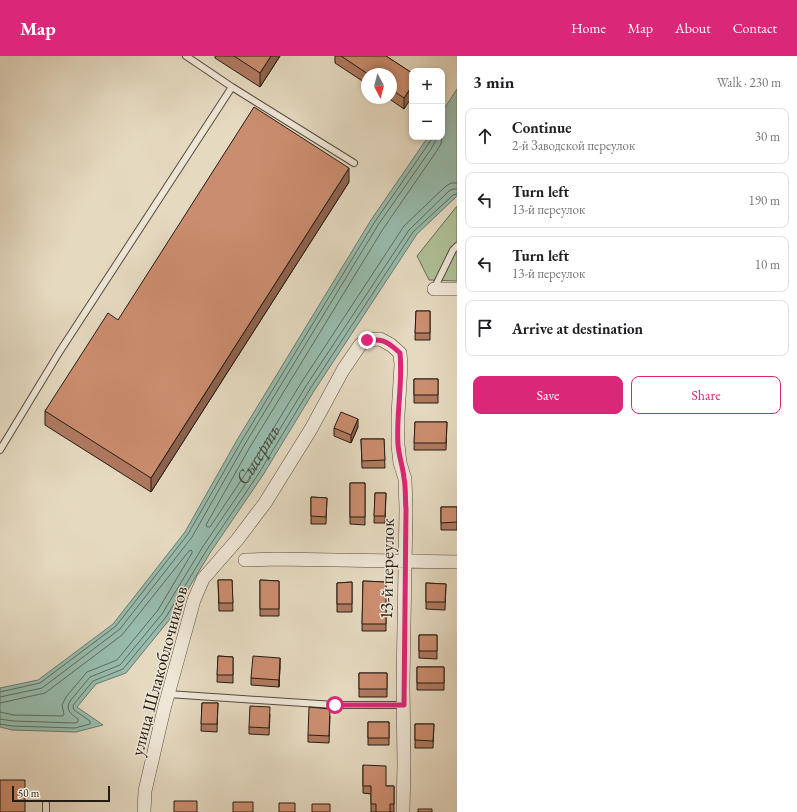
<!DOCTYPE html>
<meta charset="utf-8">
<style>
:root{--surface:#fff;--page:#f2f2f2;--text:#202124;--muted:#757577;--line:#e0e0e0;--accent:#db2777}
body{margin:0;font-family:"EB Garamond",serif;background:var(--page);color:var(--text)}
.controls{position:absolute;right:12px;top:12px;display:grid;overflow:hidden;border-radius:8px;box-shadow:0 2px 6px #0003}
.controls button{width:36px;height:36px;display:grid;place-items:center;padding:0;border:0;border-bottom:1px solid var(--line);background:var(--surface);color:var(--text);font:20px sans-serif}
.compass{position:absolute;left:361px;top:12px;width:36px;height:36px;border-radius:50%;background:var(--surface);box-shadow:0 2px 6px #0003;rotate:173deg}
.scale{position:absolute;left:12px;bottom:10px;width:98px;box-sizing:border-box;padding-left:4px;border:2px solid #241c13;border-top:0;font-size:11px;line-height:14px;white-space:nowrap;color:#241c13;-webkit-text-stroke:3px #eee6d6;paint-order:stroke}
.stop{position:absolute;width:12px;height:12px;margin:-9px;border:3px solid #db2777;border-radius:50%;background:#fff}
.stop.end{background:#db2777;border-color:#fff;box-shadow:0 1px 4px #0008}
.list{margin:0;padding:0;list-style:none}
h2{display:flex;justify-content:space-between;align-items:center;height:52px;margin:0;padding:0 16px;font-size:17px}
h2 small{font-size:13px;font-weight:400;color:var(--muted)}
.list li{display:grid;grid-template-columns:26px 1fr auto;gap:12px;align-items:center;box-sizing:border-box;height:56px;margin:0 8px 8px;padding:0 8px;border:1px solid var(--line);border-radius:8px}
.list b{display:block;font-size:15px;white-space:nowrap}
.list p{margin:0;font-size:13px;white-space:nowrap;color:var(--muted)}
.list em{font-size:13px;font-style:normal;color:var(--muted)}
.actions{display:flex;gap:8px;padding:12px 16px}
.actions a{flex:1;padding:9px 0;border:1px solid var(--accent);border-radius:8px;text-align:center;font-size:14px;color:var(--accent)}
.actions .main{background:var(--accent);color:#fff}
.icon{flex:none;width:22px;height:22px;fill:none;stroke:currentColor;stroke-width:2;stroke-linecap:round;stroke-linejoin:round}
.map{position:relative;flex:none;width:457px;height:756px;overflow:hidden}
header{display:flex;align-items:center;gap:24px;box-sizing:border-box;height:56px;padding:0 20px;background:var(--accent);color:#fff}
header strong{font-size:19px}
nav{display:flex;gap:22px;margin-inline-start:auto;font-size:14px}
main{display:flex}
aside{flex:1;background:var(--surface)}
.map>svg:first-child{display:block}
</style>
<header>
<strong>Map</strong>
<nav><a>Home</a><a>Map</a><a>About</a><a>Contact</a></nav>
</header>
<main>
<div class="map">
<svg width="457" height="756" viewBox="0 0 457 756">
<rect width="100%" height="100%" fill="#e5d9c0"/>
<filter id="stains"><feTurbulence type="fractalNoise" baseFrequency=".005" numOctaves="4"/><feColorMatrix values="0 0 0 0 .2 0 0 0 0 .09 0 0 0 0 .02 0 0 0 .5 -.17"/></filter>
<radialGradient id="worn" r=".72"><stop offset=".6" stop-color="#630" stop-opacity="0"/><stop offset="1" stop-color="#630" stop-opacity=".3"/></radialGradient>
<path fill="#afc097" stroke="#6a6e55" d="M457,150V225L429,224L417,200Z"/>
<path fill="#97bbac" stroke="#697b6f" d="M457,33V140L417,178L314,335L263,419L210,497L170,563L126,617L96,628L77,651L103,669L76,676L12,674L0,671V632L38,624L113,568L185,476L237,384L371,164L428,81H442V56Z"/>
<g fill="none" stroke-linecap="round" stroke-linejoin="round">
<g stroke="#5e6c60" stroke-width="1">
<path id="s1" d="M442,81L441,88L436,96L383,173L250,391L206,469L207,471H210L250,411L301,327L404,170L446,130L451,127H457"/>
<path d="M0,636L40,627L116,570L188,478L241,386L374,167L427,90L431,84V81"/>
<path d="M0,641L42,632L120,573L192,481L245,388L378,169L431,93L435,86L436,81"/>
<path d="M0,647L45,637L122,579L189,495L191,494L192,495V497L158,554L117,604L87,616L66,641L62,649L64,658L63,660L14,659L0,656"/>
<path d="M0,663L13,665L74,667L78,666V663C71,658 65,654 70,645L90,621L120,609L162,558L202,492L255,414L306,330L409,174L449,135L453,133H457"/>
<path d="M0,668L12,670L75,672L90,668V665L74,654L73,651L74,648L93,625L123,613L166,561L206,495L259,417L310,333L413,176L453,139L457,138"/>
</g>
<defs>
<path id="service" d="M186,0L232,31L354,107
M434,233L453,194L457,190
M0,394L60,295L232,31
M168,638L242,643L335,649H403
M46,748V756"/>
<path id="minor" d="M434,233H457
M245,504L276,503L457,506
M144,756L145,735L164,653L194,544L203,523L237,484L265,447L311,373L343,314L360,289L367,284L380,283L391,289L400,297L401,309L398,359V389L400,407L405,423L406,453L403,628L404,708L403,756"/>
</defs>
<use href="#service" stroke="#544b3e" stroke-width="8"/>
<use href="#minor" stroke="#544b3e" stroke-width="14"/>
<use href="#service" stroke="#eee6d6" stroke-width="6"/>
<use href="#minor" stroke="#eee6d6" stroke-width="13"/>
</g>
<path fill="#af795f" stroke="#241c13" d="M215,0H280L260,31L215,2Z
M335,0H386L412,17L404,53L388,42H391V18H367V28L335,7Z
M349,126L151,436L45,369V355L118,264Z
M416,255H430V284H415Z
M414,323H438V347H414Z
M415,366H447L446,394H414Z
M358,371L351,387L334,380V372Z
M361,383H384L385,412H362Z
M350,427H365V469L350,468Z
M375,437H386L385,467H374Z
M311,441L327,442L326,468H311Z
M441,451H457V474H441Z
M218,524H232L233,555H219Z
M260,524L279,525V560H260Z
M363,525L386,526V575H362Z
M352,526V556H337V527Z
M426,527L446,528L445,554L426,553Z
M419,579H437V603L419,602Z
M218,600L233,601V627L217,626Z
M280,610L279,631L251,629V622Z
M417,611H444V634H417Z
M359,617H387V641H359Z
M202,647H218L217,676L201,675Z
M270,658L269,679L249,678V671Z
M330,660L329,687L308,686V679Z
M368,666H389V689H368Z
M415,668H434L433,692H415Z
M363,709L386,730H394V756H371V738L363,737Z"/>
<path fill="#8e634e" stroke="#241c13" d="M271,0H280L260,31V17Z
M412,30V41L404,53V42Z
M349,112V126L151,436V422Z
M358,363V371L351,387V379Z
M280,602V610L279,631V624Z"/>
<path fill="#cb8d6f" stroke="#241c13" d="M234,0H271L260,17Z
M341,0H386L412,17V30L404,42L391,33V18H368Z
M254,51L349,112L151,422L45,355L108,257L118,264Z
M416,255H430V277H415Z
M414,323H438V339H414Z
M341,356L358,363L351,379L334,372Z
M415,366H447L446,387H414Z
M361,383H384L385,404L362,405Z
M350,427H365V461H350Z
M375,437H386L385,460H374Z
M311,441L327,442L326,461L311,460Z
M441,451H457V466L441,467Z
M218,524H232L233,547H219Z
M260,524L279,525V553H260Z
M363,525L386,526V568H362Z
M352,526V548H337V527Z
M426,527L446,528L445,546H426Z
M419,579H437V595H419Z
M218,600L233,601V619H217Z
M253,600L280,602L279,624L251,622Z
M417,611H444V627H417Z
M359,617H387V633H359Z
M202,647H218L217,668H201Z
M250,650L270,651L269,672L249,671Z
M309,651L330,653L329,680L308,679Z
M368,666H389V682H368Z
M415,668H434L433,685L415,684Z
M363,709L386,710V730H394V748H390V756H376V748H371V730H363Z
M0,724H25V756H0Z
M174,745H197V756H174Z
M233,746H253V756H233Z
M279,747H295V756H279Z
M312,748H330V756H312Z
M418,753H432V756H418Z"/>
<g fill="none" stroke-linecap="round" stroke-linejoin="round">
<path stroke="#db2777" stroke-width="5" d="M335,649H404L406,453C405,443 406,432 404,422C403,411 399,401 398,389C396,358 403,327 400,297C388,286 384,283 367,284"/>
</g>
<g text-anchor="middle" stroke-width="3" stroke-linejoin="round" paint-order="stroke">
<g font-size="18" fill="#241c13" stroke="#eee6d6">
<text transform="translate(387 513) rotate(-89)" y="6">13-й переулок</text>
<text transform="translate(159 615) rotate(-75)" y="6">улица Шлакоблочников</text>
</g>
<g font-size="19" font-style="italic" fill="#464c41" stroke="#eee6d6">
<text dy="7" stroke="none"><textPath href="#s1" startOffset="547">Сысерть</textPath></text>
</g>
</g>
<rect width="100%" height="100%" filter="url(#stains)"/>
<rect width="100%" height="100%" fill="url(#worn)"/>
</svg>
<div class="controls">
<button>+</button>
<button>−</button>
</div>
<svg class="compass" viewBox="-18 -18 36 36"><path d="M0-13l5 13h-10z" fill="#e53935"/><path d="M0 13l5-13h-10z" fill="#757577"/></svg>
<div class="scale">50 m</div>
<div class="stop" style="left:335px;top:649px"></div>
<div class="stop end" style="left:367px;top:284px"></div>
</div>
<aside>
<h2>3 min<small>Walk · 230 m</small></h2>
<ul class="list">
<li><svg class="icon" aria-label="ahead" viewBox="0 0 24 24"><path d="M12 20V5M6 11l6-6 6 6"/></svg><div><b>Continue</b><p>2-й Заводской переулок</p></div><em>30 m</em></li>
<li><svg class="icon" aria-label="left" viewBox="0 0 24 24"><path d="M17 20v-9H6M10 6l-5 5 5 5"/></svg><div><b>Turn left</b><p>13-й переулок</p></div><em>190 m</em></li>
<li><svg class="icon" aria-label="left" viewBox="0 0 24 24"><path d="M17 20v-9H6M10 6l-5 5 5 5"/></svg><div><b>Turn left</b><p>13-й переулок</p></div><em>10 m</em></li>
<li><svg class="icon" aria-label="arrive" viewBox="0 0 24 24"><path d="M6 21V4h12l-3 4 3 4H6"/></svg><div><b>Arrive at destination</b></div></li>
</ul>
<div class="actions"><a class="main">Save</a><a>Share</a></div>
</aside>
</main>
